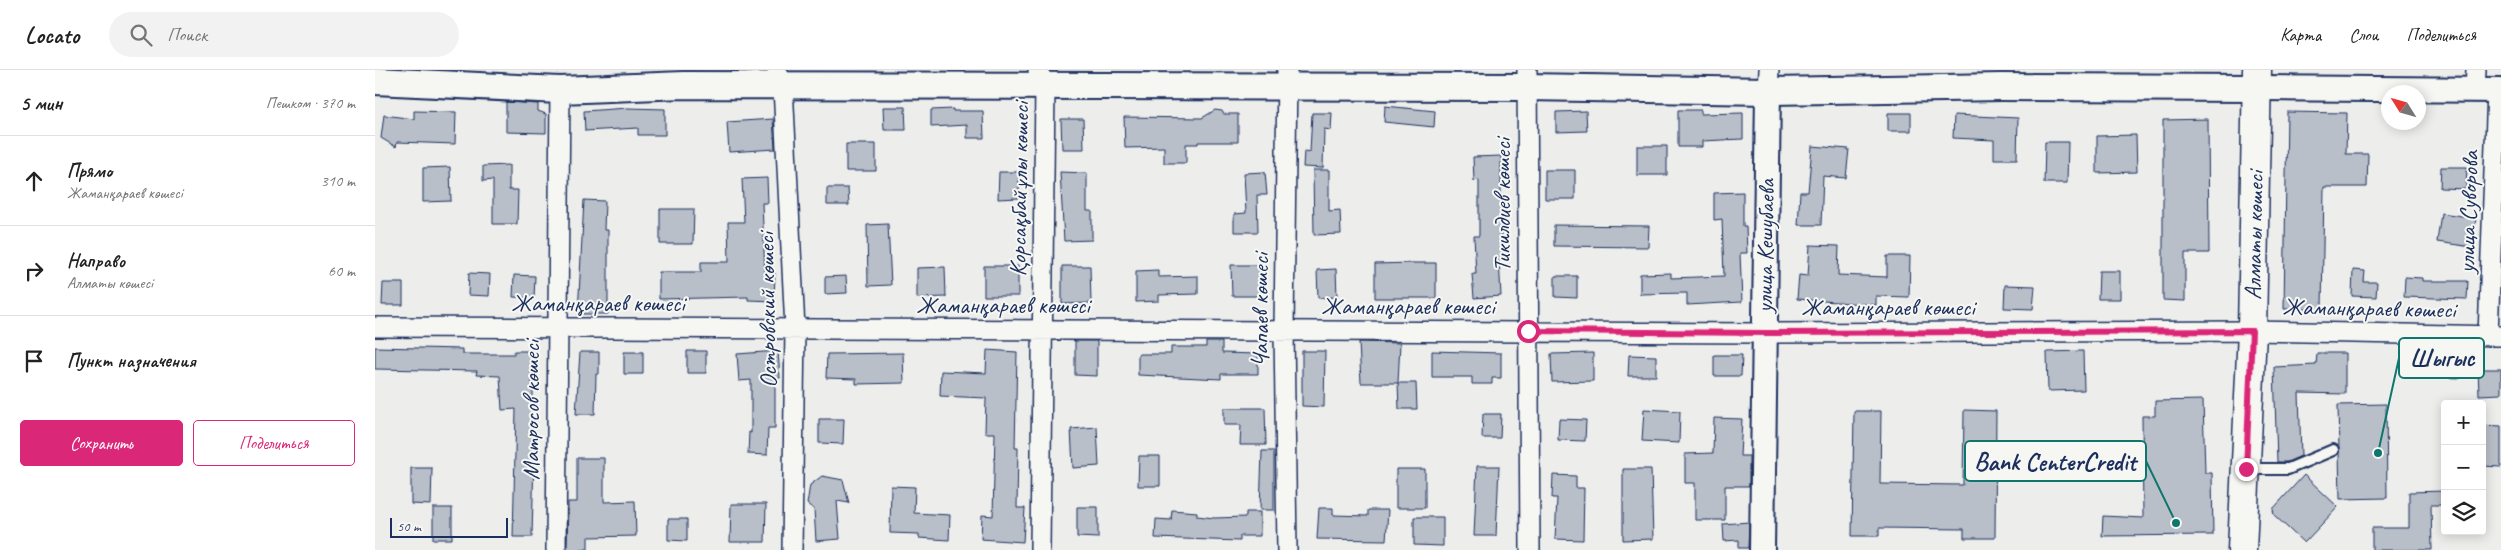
<!DOCTYPE html>
<html lang="ru">
<meta charset="utf-8">
<style>
:root{--surface:#fff;--page:#f2f2f2;--text:#222;--muted:#767676;--line:#e0e0e0;--accent:#db2777}
body{margin:0;font-family:Caveat,sans-serif;background:var(--page);color:var(--text)}
.controls{position:absolute;right:15px;bottom:15px;display:grid;overflow:hidden;border-radius:5px;box-shadow:0 2px 12px #0003}
.controls button{width:45px;height:45px;display:grid;place-items:center;padding:0;border:0;border-bottom:1px solid var(--line);background:var(--surface);color:var(--text);font:25px sans-serif}
.compass{position:absolute;left:2006px;top:15px;width:45px;height:45px;border-radius:50%;background:var(--surface);box-shadow:0 2px 12px #0003;rotate:307deg}
.scale{position:absolute;left:15px;bottom:12px;width:118px;box-sizing:border-box;padding-left:5px;border:2px solid #1b2f5e;border-top:0;font-size:14px;line-height:18px;white-space:nowrap;color:#1b2f5e;-webkit-text-stroke:4px #f6f6f2;paint-order:stroke}
.stop{position:absolute;width:15px;height:15px;margin:-11px;border:4px solid #db2777;border-radius:50%;background:#fff}
.stop.end{background:#db2777;border-color:#fff;box-shadow:0 1px 5px #0008}
.list{margin:0;padding:0;list-style:none}
h2{display:flex;justify-content:space-between;align-items:center;height:65px;margin:0;padding:0 20px;font-size:21px}
h2 small{font-size:16px;font-weight:400;color:var(--muted)}
.list li{display:grid;grid-template-columns:32px 1fr auto;gap:15px;align-items:center;box-sizing:border-box;height:90px;padding:0 20px;border-top:1px solid var(--line)}
.list b{display:block;font-size:19px;white-space:nowrap}
.list p{margin:0;font-size:16px;white-space:nowrap;color:var(--muted)}
.list em{font-size:16px;font-style:normal;color:var(--muted)}
.actions{display:flex;gap:10px;padding:15px 20px}
.actions a{flex:1;padding:11px 0;border:1px solid var(--accent);border-radius:5px;text-align:center;font-size:18px;color:var(--accent)}
.actions .main{background:var(--accent);color:#fff}
.icon{flex:none;width:28px;height:28px;fill:none;stroke:currentColor;stroke-width:2;stroke-linecap:round;stroke-linejoin:round}
.map{position:relative;flex:none;width:2126px;height:480px;overflow:hidden}
header{display:flex;align-items:center;gap:30px;box-sizing:border-box;height:70px;padding:0 25px;background:var(--surface);border-bottom:1px solid var(--line)}
header strong{font-size:24px}
nav{display:flex;gap:28px;margin-inline-start:auto;font-size:18px}
.search{width:350px;height:45px;background:var(--page);display:flex;align-items:center;gap:12px;box-sizing:border-box;padding:0 18px;border-radius:28px;color:var(--muted);font-size:19px}
main{display:flex}
aside{flex:1;background:var(--surface)}
.map>svg:first-child{display:block}
</style>
<header>
<strong>Locato</strong>
<div class="search"><svg class="icon" aria-label="search" viewBox="0 0 24 24"><circle cx="10" cy="10" r="6"/><path d="M15 15l6 6"/></svg>Поиск</div>
<nav><a>Карта</a><a>Слои</a><a>Поделиться</a></nav>
</header>
<main>
<aside>
<h2>5 мин<small>Пешком · 370 m</small></h2>
<ul class="list">
<li><svg class="icon" aria-label="ahead" viewBox="0 0 24 24"><path d="M12 20V5M6 11l6-6 6 6"/></svg><div><b>Прямо</b><p>Жаманқараев көшесі</p></div><em>310 m</em></li>
<li><svg class="icon" aria-label="right" viewBox="0 0 24 24"><path d="M7 20v-9h11M14 6l5 5-5 5"/></svg><div><b>Направо</b><p>Алматы көшесі</p></div><em>60 m</em></li>
<li><svg class="icon" aria-label="arrive" viewBox="0 0 24 24"><path d="M6 21V4h12l-3 4 3 4H6"/></svg><div><b>Пункт назначения</b></div></li>
</ul>
<div class="actions"><a class="main">Сохранить</a><a>Поделиться</a></div>
</aside>
<div class="map">
<svg width="2126" height="480" viewBox="0 0 2126 480">
<rect width="100%" height="100%" fill="#edeeec"/>
<filter id="ink" filterUnits="userSpaceOnUse"><feTurbulence type="fractalNoise" baseFrequency=".02" numOctaves="2"/><feDisplacementMap in="SourceGraphic" scale="10" xChannelSelector="R" yChannelSelector="G"/><feConvolveMatrix kernelMatrix="1 2 1 2 8 2 1 2 1" color-interpolation-filters="sRGB"/></filter>
<g filter="url(#ink)">
<path fill="#b9bfc8" stroke="#1b2f5e" d="M131,32L163,34V41L171,44V63L131,62Z
M1010,36L1060,41L1059,57L1009,52Z
M508,37H530L531,60H509Z
M253,38L290,39V65H263V58L210,61L209,41Z
M578,39V41H608L609,68H592V55L556,57V40Z
M840,40L847,41L849,44H863V72H823V74H811V93H789V77L750,78L749,47L827,48Z
M1303,40H1326V44L1368,43V69L1327,71V77H1303Z
M39,41L81,42L80,74L22,72L21,77L6,68L9,45L39,49Z
M1211,41L1212,61L1181,62V42Z
M1912,42L1972,43L1971,84H1993L1992,117H1949L1947,239H1909Z
M937,43H957L956,60L949,59L948,98L928,97L929,81L935,82Z
M1513,43H1536V61H1513Z
M1579,45L1643,48L1642,89H1619V70L1578,68Z
M398,49L400,79L354,82L352,52Z
M686,49H708L709,79H687Z
M1833,49L1834,183H1810V231L1788,230V50Z
M1761,65L1762,102L1722,103V66Z
M1670,72H1693L1692,113H1669Z
M471,74H501V101H471Z
M1262,76H1292V105H1262Z
M1437,76L1474,79L1471,108L1448,106L1446,155H1423L1425,122H1433Z
M1126,86V164L1128,188H1124L1126,226L1099,228L1097,204H1101L1099,166H1104V110L1099,111L1098,87Z
M134,95V120H143L142,154H118V110L108,111V96Z
M75,97L76,131L48,132V98Z
M2066,97H2092L2091,119L2065,118Z
M938,100H954V141L965,140L966,164L939,165Z
M1170,100H1200V129H1170Z
M624,102H644V128L623,129Z
M685,102L712,103V141H717V170L689,171Z
M890,102L892,125H882L883,162H859V144L871,143L869,103Z
M392,108L393,133H387L390,203H400L399,231L373,230V227L284,229V202H326V192H354L353,152H369L367,109Z
M452,118H473L474,135H452Z
M1368,122V156H1371L1372,183H1365L1367,232L1312,235V223L1265,224V204L1296,203V208L1349,206L1347,149L1339,150V123Z
M209,130L230,131L229,160H233V244H203Z
M285,139H319L318,174H285Z
M2066,143L2101,148L2097,177L2062,172Z
M513,154L516,215L493,216L492,155Z
M1179,155L1274,156L1273,177L1179,176Z
M1435,175L1464,176L1463,205L1512,207V186H1535L1534,227L1501,226V235L1422,229L1424,205L1433,206Z
M1037,193H1061V228H1000V194Z
M856,195H885V226H857Z
M609,196H643V226H609Z
M687,196H715L716,233L687,234Z
M570,197L571,227L542,228V198Z
M961,199L962,227L943,228L942,200Z
M783,200V207L823,206V224L784,225V231L761,232V201Z
M1978,200L1990,201L1989,212H2002L2001,227L1977,226Z
M1724,201H1745V229H1723Z
M94,203L115,204L114,226L93,225Z
M139,205L160,206L159,228L138,227Z
M471,206L472,223L450,224V207Z
M1180,206H1202V228L1180,227Z
M2030,207L2047,208V211H2093L2092,229L2029,227Z
M8,213H28V235H7Z
M1630,215L1660,216L1658,239L1629,238Z
M700,271H722V306L700,305Z
M831,272H847V283L883,284V304H846V309L763,305V284H796V277H831Z
M984,272L1025,273L1023,313H986Z
M0,277L87,279V284H139V281H158V300H156L160,347L157,467H138L141,339L127,340L125,306L101,305L102,301L0,299Z
M612,280L642,282L640,378H643L642,438H650L648,472L606,469L607,445L618,446L620,363H610L611,328L565,326L566,301L611,303Z
M312,281H331V303H312Z
M403,281L405,308L400,309V358H393L392,385L373,384L374,362L376,363V310L364,311L362,284Z
M927,281H950L949,337L927,336Z
M1057,281L1126,283V308H1117V314H1097V307H1057Z
M1708,281L1709,320L1673,321L1672,282Z
M205,282H224V304H221L220,344H201Z
M249,282H268V304H249Z
M528,283L529,313L481,314V309L451,308L452,284Z
M1218,283V311L1177,312L1176,284Z
M1942,283H1970V324L1924,323L1926,386L1912,392H1902L1899,297L1941,295Z
M1254,285L1281,286V306H1253Z
M1339,285H1367L1366,306H1339Z
M2057,285H2087L2086,308L2057,307Z
M2103,299H2126V324L2104,325Z
M1023,313H1041L1042,339H1024Z
M1828,330L1830,403H1837L1838,465L1727,466L1728,446L1768,448L1767,346H1780V331Z
M2011,334L2012,428L1965,429L1963,335Z
M849,338H890L891,375H865L866,355H849Z
M1269,339L1305,341L1304,373L1267,371Z
M1589,340L1621,341L1620,468H1589V459L1504,458V466H1477L1479,341H1506L1505,414L1588,415Z
M1108,344H1126L1125,368H1107Z
M1339,348L1367,349L1365,386H1374V416H1350V450H1320V413H1310V384L1338,383Z
M444,349H469L468,374L444,373Z
M1184,349L1211,350L1210,371L1183,370Z
M2107,355L2126,356V397L2107,396Z
M722,357L724,396L698,398L696,359Z
M887,381H899V440H885Z
M764,386H785V416H763Z
M202,388H229V432L260,431L261,466L213,467V479L192,480L193,432H202Z
M1102,396H1124L1121,466H1099Z
M36,398H57L56,435L36,434Z
M1021,399H1050V438H1021Z
M1248,399H1276L1278,469L1248,470Z
M1178,405L1201,406V418H1209L1208,470L1180,469L1182,428H1177Z
M1929,405L1963,437L1929,473L1899,445L1898,439Z
M447,406L468,410L474,433L462,431L465,469L441,471L439,439L432,434L435,415Z
M516,416L540,417L539,443L575,445L574,470L544,468V464L515,463Z
M2070,421V435H2056L2057,480H1997V458H2034V422Z
M356,434H391L390,472H355Z
M702,437H723V468L702,467Z
M58,438H77V469H58Z
M944,438H958V445L993,446V440H1013L1011,470L942,469Z
M797,440L822,442V446L839,448L871,447V442H885V466H865V471L780,468L781,449L796,450Z
M1039,447H1068V476L1039,475Z
M293,449H312V471L293,470Z
M1374,452L1373,478H1364V470L1349,471L1348,454Z"/>
<g fill="none" stroke-linecap="round" stroke-linejoin="round">
<defs>
<path id="service" d="M1872,399H1913L1958,380"/>
<path id="minor" d="M402,0L408,16L420,259L417,480
M663,0L670,16L665,480
M1152,0L1155,480
M2100,20L2101,0
M1393,21L1394,0
M0,257L1389,263L1877,261L2126,266
M2113,266L2122,20
M181,480L185,20
M912,480L909,261L912,0"/>
<path id="tertiary" d="M1881,18L2126,20
M1387,480L1393,21"/>
<path id="secondary" d="M0,11L185,20L308,15L1151,17L1393,21L1626,17L1881,18"/>
<g id="primary">
<path id="s1" d="M1867,480L1877,261L1882,0"/>
</g>
</defs>
<use href="#service" stroke="#1b2f5e" stroke-width="14"/>
<use href="#minor" stroke="#1b2f5e" stroke-width="22"/>
<use href="#tertiary" stroke="#1b2f5e" stroke-width="28"/>
<use href="#secondary" stroke="#1b2f5e" stroke-width="30"/>
<use href="#primary" stroke="#1b2f5e" stroke-width="31"/>
<use href="#service" stroke="#f6f6f2" stroke-width="10"/>
<use href="#minor" stroke="#f6f6f2" stroke-width="19"/>
<use href="#tertiary" stroke="#f6f6f2" stroke-width="24"/>
<use href="#secondary" stroke="#f6f6f2" stroke-width="26"/>
<use href="#primary" stroke="#f6f6f2" stroke-width="28"/>
</g>
</g>
<g fill="none" stroke-linecap="round" stroke-linejoin="round" filter="url(#ink)">
<path stroke="#db2777" stroke-width="6" d="M1153,261L1389,263L1877,261L1871,399"/>
</g>
<g text-anchor="middle" stroke-width="4" stroke-linejoin="round" paint-order="stroke">
<g font-size="24" fill="#1b2f5e" stroke="#f6f6f2">
<text transform="translate(644 119) rotate(-89)" y="8">Қорсақбайұлы көшесі</text>
<text transform="translate(1127 135) rotate(-90)" y="8">Тикилдиев көшесі</text>
<text transform="translate(2093 142) rotate(-88)" y="8">улица Суворова</text>
<text dy="8" stroke="none"><textPath href="#s1" startOffset="315">Алматы көшесі</textPath></text>
<text transform="translate(1390 176) rotate(-89)" y="8">улица Кешубаева</text>
<text x="223" y="241">Жаманқараев көшесі</text>
<text x="628" y="243">Жаманқараев көшесі</text>
<text x="1033" y="244">Жаманқараев көшесі</text>
<text x="1513" y="245">Жаманқараев көшесі</text>
<text transform="translate(1994 238) rotate(1)" y="8">Жаманқараев көшесі</text>
<text transform="translate(392 240) rotate(-91)" y="8">Островский көшесі</text>
<text transform="translate(885 240) rotate(-90)" y="8">Чапаев көшесі</text>
<text transform="translate(156 340) rotate(-90)" y="8">Матросов көшесі</text>
</g>
</g>
<path fill="none" stroke="#0f766e" stroke-width="2" d="M2003 383L2024 288M1801 453L1771 391"/>
<g fill="#0f766e" stroke="#f6f6f2" stroke-width="2">
<circle cx="2003" cy="383" r="5"/>
<circle cx="1801" cy="453" r="5"/>
</g>
<g fill="#f6f6f2" stroke="#0f766e" stroke-width="2">
<rect x="2024" y="268" width="85" height="40" rx="5"/>
<rect x="1590" y="371" width="181" height="40" rx="5"/>
</g>
<g font-size="25" text-anchor="middle" font-weight="bold" fill="#1b2f5e">
<text x="2067" y="296">Шыгыс</text>
<text x="1680" y="400">Bank CenterCredit</text>
</g>
</svg>
<div class="controls">
<button>+</button>
<button>−</button>
<button><svg class="icon" aria-label="layers" viewBox="0 0 24 24"><path d="M12 4l9 5-9 5-9-5zM3 14l9 5 9-5"/></svg></button>
</div>
<svg class="compass" viewBox="-18 -18 36 36"><path d="M0-13l5 13h-10z" fill="#e53935"/><path d="M0 13l5-13h-10z" fill="#767676"/></svg>
<div class="scale">50 m</div>
<div class="stop" style="left:1153px;top:261px"></div>
<div class="stop end" style="left:1871px;top:399px"></div>
</div>
</main>
